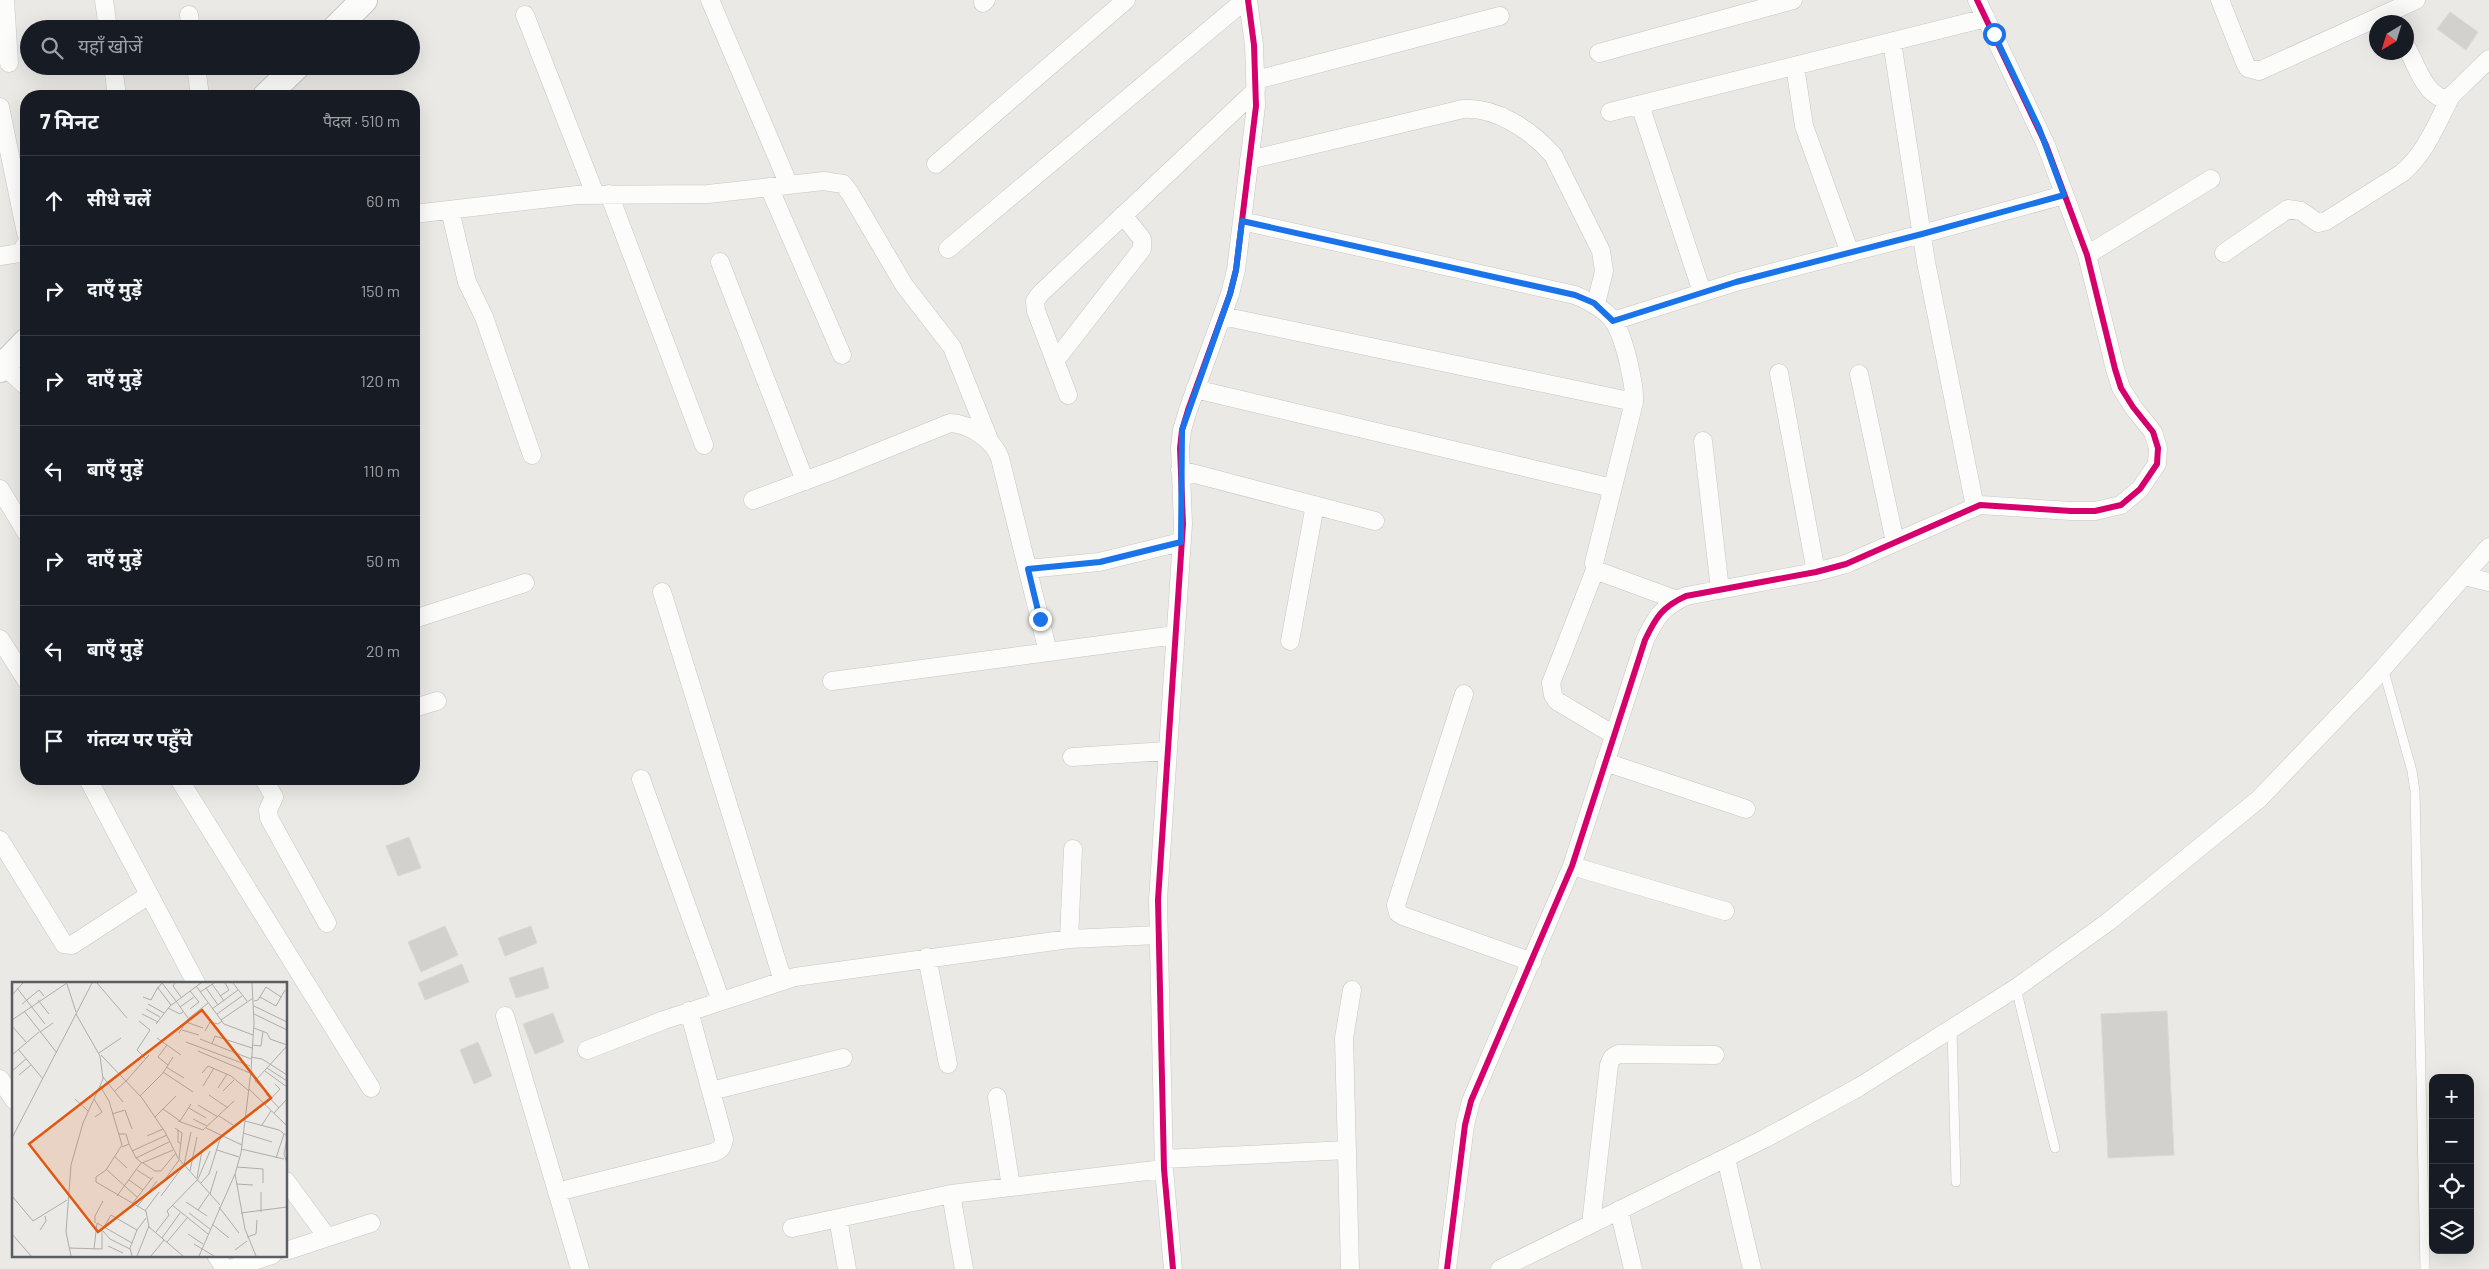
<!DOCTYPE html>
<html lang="hi">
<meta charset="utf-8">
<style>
:root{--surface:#171b24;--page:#20242c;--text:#f1f3f6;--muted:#9ea1a6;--line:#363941}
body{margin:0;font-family:Barlow,"Noto Sans Devanagari",sans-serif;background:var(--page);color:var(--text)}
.controls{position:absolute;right:15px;bottom:15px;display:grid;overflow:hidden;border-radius:10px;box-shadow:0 5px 20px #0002}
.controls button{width:45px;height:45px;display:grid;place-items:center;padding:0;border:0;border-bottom:1px solid var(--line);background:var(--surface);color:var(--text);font:25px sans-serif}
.compass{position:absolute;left:2369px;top:15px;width:45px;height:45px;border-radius:50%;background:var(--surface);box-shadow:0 5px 20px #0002;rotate:218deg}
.stop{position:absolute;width:15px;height:15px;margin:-11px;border:4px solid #1a73e8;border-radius:50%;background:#fff}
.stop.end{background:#1a73e8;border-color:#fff;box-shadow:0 1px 5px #0008}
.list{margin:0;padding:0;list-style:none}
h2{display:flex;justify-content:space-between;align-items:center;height:65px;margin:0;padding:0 20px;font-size:21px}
h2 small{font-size:16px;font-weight:400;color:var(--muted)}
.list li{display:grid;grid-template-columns:32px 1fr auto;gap:15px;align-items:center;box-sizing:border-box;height:90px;padding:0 20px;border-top:1px solid var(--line)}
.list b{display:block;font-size:19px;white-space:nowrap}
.list em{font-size:16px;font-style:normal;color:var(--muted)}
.icon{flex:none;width:28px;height:28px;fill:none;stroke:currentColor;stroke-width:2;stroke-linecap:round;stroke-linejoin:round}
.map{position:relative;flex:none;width:2489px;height:1269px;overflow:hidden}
.search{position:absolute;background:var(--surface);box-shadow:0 5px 20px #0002;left:20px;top:20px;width:400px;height:55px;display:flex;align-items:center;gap:12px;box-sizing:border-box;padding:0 18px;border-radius:28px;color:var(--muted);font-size:19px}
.panel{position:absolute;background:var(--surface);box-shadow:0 5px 20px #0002;left:20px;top:90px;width:400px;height:695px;border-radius:20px}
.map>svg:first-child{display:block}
</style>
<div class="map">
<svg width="2489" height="1269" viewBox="0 0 2489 1269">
<rect width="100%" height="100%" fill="#eae9e5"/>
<path fill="#d2d1ce" stroke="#dad8d4" d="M2450,12L2478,32L2466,50L2437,29Z
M409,837L421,868L398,876L386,846Z
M445,926L458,955L421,972L408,942Z
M531,926L537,943L505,956L498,938Z
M462,964L469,982L425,1000L418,983Z
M543,967L549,988L516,998L509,978Z
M2167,1011L2174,1155L2108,1158L2101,1014Z
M553,1013L564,1042L535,1054L523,1024Z
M478,1042L492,1076L474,1084L460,1050Z"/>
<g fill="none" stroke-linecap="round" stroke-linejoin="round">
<defs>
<path id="lane" d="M2383,668L2412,771L2415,791L2425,1269
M2016,988L2055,1148
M1952,1028L1956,1182"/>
<path id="street" d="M5,0L9,63
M104,0L108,29
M710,0L789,185
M2220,0L2245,63L2248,68L2259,71L2416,0
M983,3L986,0
M189,15L191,29
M525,15L595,194
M1892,42L1926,262L1975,507
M2406,46C2416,64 2423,91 2443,99L2451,96L2489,59
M1599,53L1793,0
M113,66L117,96
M196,66L200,96
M1795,66L1804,126L1850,253
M1256,80L1500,16
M1640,105L1702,292
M0,107L26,233
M1610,112L1986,18
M1249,160L1463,109C1496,107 1531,130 1553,155L1601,251L1604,271L1596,304
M936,164L1126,0
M769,187L842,355
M609,194L704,445
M450,210L467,282L484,317L532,455
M414,214L577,195L708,194L824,181L843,184L850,193L904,285L952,347L990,442
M1242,221L1575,295C1613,311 1618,322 1628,360C1631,375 1635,388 1634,402L1594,563L1595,570L1677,600
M948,249L1245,0
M2224,253L2288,209L2301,211L2318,223L2326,221L2402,173C2426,153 2437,123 2451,96
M2087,255L2211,179
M0,256L20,253L26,244
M720,262L805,481
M1222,316L1634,402
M1613,321L1736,282L1922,234L2064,195
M1055,361L1142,249V239L1123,215
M4,366L26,386
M1779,373L1816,572
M1859,374L1895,542
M1195,389L1612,488
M1068,395L1036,311L1035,301L1040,294L1256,90
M1703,441L1720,590
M1180,470L1375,521
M0,489L26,532
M753,500L834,470L950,423C970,424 993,439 1000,458L1048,652
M1028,569L1099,562L1181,542
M1595,570L1551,683L1553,695L1557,701L1614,735
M2464,576L2489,582
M662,592L783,981
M414,619L525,583
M0,639L26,680
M1290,641L1315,505
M832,681L1175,635
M1464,694L1396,905L1398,913L1403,916L1532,962
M414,708L437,701
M1072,757L1167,751
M1605,762L1746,809
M88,779L196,983
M179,779L371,1088
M264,779L274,797L268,810L269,818L327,923
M641,779L721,1001
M0,840L64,944L72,945L149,895
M1572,866L1725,911
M1069,939L1073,849
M927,957L948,1064
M505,1016L580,1269
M587,1050L664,1020L795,977L1069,939L1159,935
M0,1079L14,1100
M711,1091L843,1058
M997,1097L1011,1187
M1726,1158L1752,1269
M1164,1159L1347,1150
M286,1181L327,1237
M557,1192L712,1153C720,1150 723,1148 724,1139L689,1011
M951,1194L964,1269
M1619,1210L1633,1269
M838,1218L847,1269
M1591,1224L1609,1065L1612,1058L1618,1054L1715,1055
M792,1228L951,1194L1164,1169
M286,1251L371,1223
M216,1255L225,1269
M230,1269L272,1255
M1173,1269L1164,1169L1158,900L1183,524L1180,448L1182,430L1188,410L1230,294L1236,270L1256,106L1254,45L1248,0
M1350,1269L1344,1038L1352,990
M1447,1269L1465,1125L1471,1101L1572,866L1645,640C1656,617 1662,607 1686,596L1816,572L1846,564L1980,505L2071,511H2095L2121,505L2140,489L2157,464L2158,448L2153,432L2133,407L2121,388L2115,369L2087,255L2046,145L1977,0
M1500,1269L1766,1138L1859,1087L2016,988L2108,922L2259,799L2370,683L2489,547"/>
<path id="secondary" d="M335,29L364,0
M266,96L297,66
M0,369L26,342"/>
</defs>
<use href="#lane" stroke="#c6c6c6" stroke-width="10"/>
<use href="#street" stroke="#c6c6c6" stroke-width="19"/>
<use href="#secondary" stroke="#c7c7c7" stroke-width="28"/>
<use href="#lane" stroke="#fcfcfb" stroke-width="9"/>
<use href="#street" stroke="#fcfcfb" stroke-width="18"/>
<use href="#secondary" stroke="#fcfcfb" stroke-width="26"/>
<defs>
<path id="cycleway" d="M1173,1269L1164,1169L1158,900L1183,524L1180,448L1182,430L1188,410L1230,294L1236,270L1256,106L1254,45L1248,0
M1447,1269L1465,1125L1471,1101L1572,866L1645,640C1656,617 1662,607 1686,596L1816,572L1846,564L1980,505L2071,511H2095L2121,505L2140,489L2157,464L2158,448L2153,432L2133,407L2121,388L2115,369L2087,255L2046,145L1977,0"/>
</defs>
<use href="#cycleway" stroke="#fff" stroke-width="9"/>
<use href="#cycleway" stroke="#d6006c" stroke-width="6"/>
</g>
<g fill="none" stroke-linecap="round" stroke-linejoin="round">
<path stroke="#1a73e8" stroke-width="6" d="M1040,619L1028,569L1100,562L1181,542L1182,430L1230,294L1236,270L1242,221L1575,295L1594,303L1613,321L1736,282L1922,234L2064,195L2039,128L1994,34"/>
</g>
<g transform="translate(12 982)">
<rect width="275" height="275" fill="#eae9e5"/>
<path fill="none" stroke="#acadad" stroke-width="1" d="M85,1L115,36M150,1L146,6L159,23M150,1L164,19M163,1L161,4L169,15M221,1L235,19M240,1L242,40L239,89L229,171L223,192L233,247L244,274M55,2L64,30M200,2L212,19M184,4L212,42L241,53M5,6L33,42M194,6L206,23M188,10L202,1M0,13L11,1M208,14L217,8L213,1M131,15L139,18L146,5M248,15L264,24L273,8M26,18L37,32M164,19L176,36M242,19L246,18L254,5L269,15M10,22L27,8L32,14M136,22L152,31M242,24L275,40M168,25L182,15M156,26L168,32L171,30M134,27L148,35M178,27L187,20L178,9M200,27L226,8M12,29L45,71M130,32L146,40M205,32L230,14M242,32L275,48M0,38L55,1M209,38L241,16M127,39L138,48L125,68L134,77M174,40L191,46M144,42L158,24L189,1M0,44L14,60M242,46L255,51L258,57L275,63M170,48L187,53M193,49L198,40L206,42L210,39M28,50L41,41M167,51L176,37L196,21M145,56L169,73M188,57L239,77M174,60L238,84M200,62L203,54L240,66M155,63L146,75L156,83M240,63L249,64L251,49M6,67L31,97M186,69L238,91M87,71L109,56M0,73L27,50M89,73L130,116L153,150L166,176L208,223M239,75L250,77L275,93M154,85L172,96M255,86L275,99M0,89L14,77M253,89L275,105M151,90L181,110M190,91L196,84L219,94L237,109M7,93L19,83M91,95L111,120M115,98L137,73M88,104L97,119L110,163L94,188L84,195V200L134,229L137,245L171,274M191,104L202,86M206,106L215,92M237,107L275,144M253,108L243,99L275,64M103,109L115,98M211,109L222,98M254,112L267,126M197,113L216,126M128,114L151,91L161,75M63,117L76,129M82,117L90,130L83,135M186,123L206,135M253,123L268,107L263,102M177,126L194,136M151,127L168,139L179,122M262,131L275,117M100,132L113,128L120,147M207,134L221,143M143,135L164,114M181,137L195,144M166,139L191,148L222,119M233,139L267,148L275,154M250,143L259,129M163,146L170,151L167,177M194,146L230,163M166,148V160L169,162M231,151L260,160M107,152H114L117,162M135,154L151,147M0,156L80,1M275,156L272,172L275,181M110,165L117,162L124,176L130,181L161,168M229,167L272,177M205,168L227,175M120,169L155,153M102,174L115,186M124,176L157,160M264,176L272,152M131,181L143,189H149L163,172M225,185L251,187V201M94,187L125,215M125,188L139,197M178,189L185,155M154,196L167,178M185,196L190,169M117,198L131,208M189,201L197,192L209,154M224,202L241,203M198,212L205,189M0,214L21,239L55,218M105,214L129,181M149,214L172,183L179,150M174,220L195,234M120,222L141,195M160,223L196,252M125,225L145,199M207,225L227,251M186,228L197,212M133,229L147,210M249,230V210M177,231L198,247M229,231L275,225M83,241V234L91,219M200,242L217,256M28,248L34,239L33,234M91,249L98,257L118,267M144,250L157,233L155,229L186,197L198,169M0,252L19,274M176,252L191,262M235,255L244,252L245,238M150,256L168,231M155,260L175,236M182,262L202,274M96,264L111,271M57,266L90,267V248L99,233L125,248M82,267L85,241L120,261M223,268L235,259M59,274L54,250L59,183L71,141L91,97L88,74L64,32M120,274L118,266L125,248L134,236M125,274L137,244M139,274L152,258M187,274L223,192"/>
<path fill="#e15910" fill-opacity="0.15" stroke="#e15910" stroke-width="2.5" d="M190,28L259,116L86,250L17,162Z"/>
<rect width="275" height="275" fill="none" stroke="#5a5e62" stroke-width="2.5"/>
</g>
</svg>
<div class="controls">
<button>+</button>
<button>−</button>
<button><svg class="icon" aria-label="locate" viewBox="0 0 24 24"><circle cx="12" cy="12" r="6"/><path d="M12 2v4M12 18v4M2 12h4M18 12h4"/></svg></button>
<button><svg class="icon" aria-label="layers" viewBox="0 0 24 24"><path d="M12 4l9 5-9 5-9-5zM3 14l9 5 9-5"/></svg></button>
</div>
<svg class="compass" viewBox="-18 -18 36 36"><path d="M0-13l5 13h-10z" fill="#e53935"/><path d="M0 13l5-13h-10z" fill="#9ea1a6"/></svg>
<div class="stop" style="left:1994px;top:34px"></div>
<div class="stop end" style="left:1040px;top:619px"></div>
<div class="search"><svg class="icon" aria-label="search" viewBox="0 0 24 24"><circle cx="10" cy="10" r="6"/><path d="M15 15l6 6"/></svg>यहाँ खोजें</div>
<section class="panel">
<h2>7 मिनट<small>पैदल · 510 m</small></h2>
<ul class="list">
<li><svg class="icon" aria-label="ahead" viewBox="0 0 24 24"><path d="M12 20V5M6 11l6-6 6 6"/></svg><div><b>सीधे चलें</b></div><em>60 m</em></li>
<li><svg class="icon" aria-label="right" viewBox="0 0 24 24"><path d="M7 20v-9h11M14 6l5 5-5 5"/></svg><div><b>दाएँ मुड़ें</b></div><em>150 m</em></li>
<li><svg class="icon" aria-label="right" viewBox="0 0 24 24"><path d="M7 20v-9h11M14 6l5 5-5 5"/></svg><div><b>दाएँ मुड़ें</b></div><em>120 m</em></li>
<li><svg class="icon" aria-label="left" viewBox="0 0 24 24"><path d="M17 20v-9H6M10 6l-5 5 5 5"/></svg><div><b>बाएँ मुड़ें</b></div><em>110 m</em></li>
<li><svg class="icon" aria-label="right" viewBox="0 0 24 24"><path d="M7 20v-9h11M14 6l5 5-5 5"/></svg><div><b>दाएँ मुड़ें</b></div><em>50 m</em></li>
<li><svg class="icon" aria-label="left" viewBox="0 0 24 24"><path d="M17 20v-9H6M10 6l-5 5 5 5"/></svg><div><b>बाएँ मुड़ें</b></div><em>20 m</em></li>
<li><svg class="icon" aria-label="arrive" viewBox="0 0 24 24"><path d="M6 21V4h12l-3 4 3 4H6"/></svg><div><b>गंतव्य पर पहुँचे</b></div></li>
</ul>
</section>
</div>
